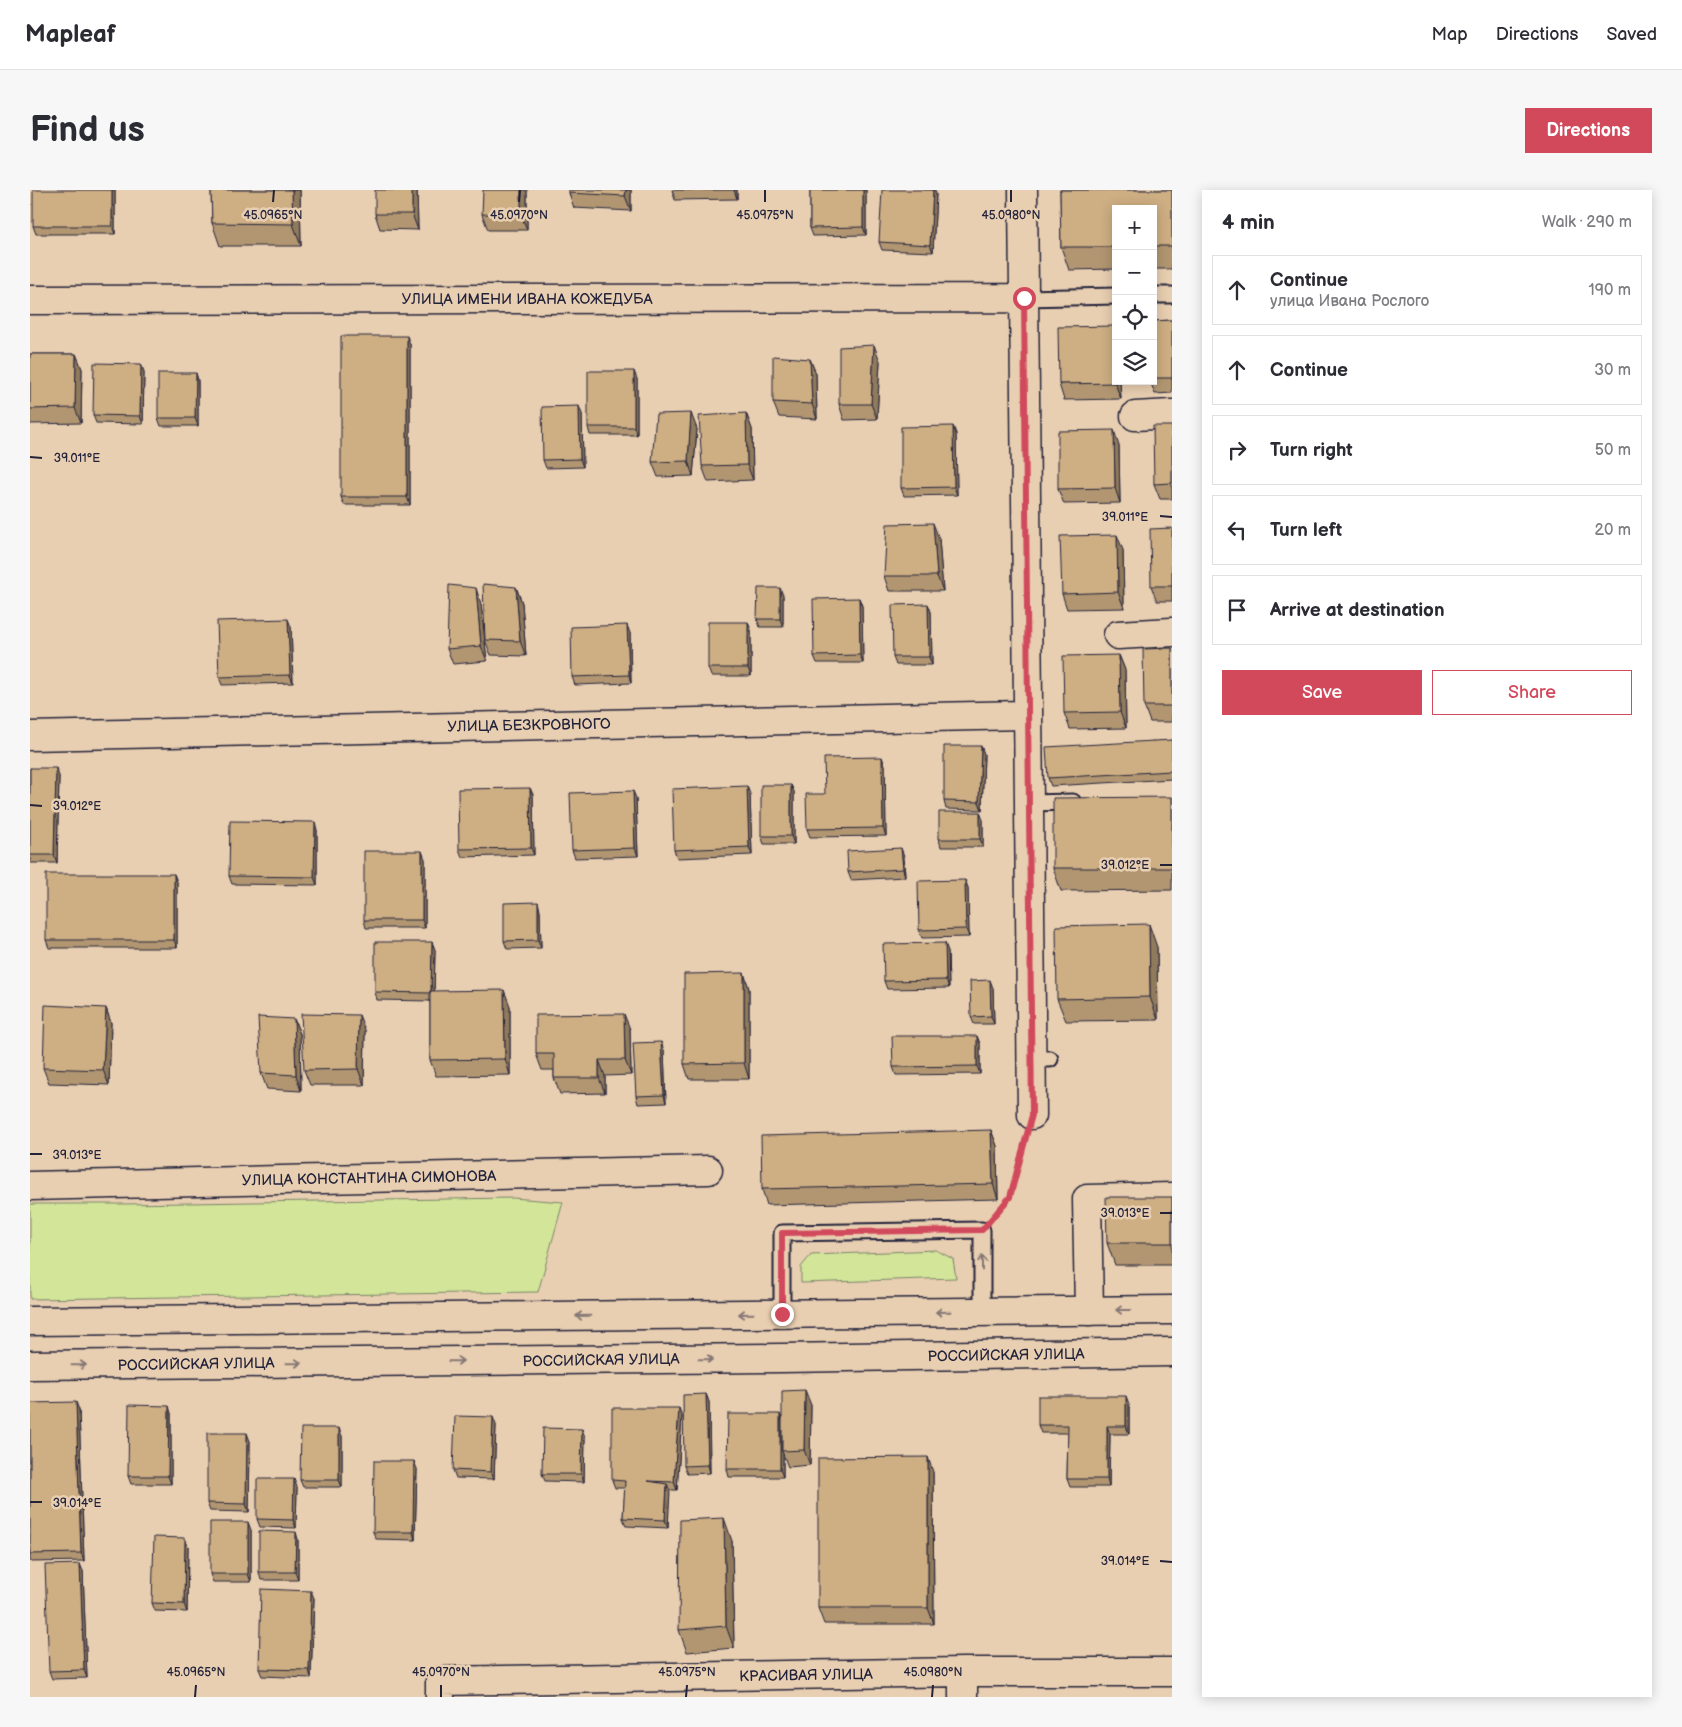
<!DOCTYPE html>
<meta charset="utf-8">
<style>
:root{--surface:#fff;--page:#f7f7f7;--text:#2b2b33;--muted:#7c7c81;--line:#e1e1e2;--accent:#d1495b}
body{margin:0;font-family:"Balsamiq Sans",sans-serif;background:var(--page);color:var(--text)}
.controls{position:absolute;right:15px;top:15px;display:grid;overflow:hidden;border-radius:0px;box-shadow:0 2px 12px #0003}
.controls button{width:45px;height:45px;display:grid;place-items:center;padding:0;border:0;border-bottom:1px solid var(--line);background:var(--surface);color:var(--text);font:25px sans-serif}
.stop{position:absolute;width:15px;height:15px;margin:-11px;border:4px solid #d1495b;border-radius:50%;background:#fff}
.stop.end{background:#d1495b;border-color:#fff;box-shadow:0 1px 5px #0008}
.list{margin:0;padding:0;list-style:none}
h2{display:flex;justify-content:space-between;align-items:center;height:65px;margin:0;padding:0 20px;font-size:21px}
h2 small{font-size:16px;font-weight:400;color:var(--muted)}
.list li{display:grid;grid-template-columns:32px 1fr auto;gap:15px;align-items:center;box-sizing:border-box;height:70px;margin:0 10px 10px;padding:0 10px;border:1px solid var(--line);border-radius:0px}
.list b{display:block;font-size:19px;white-space:nowrap}
.list p{margin:0;font-size:16px;white-space:nowrap;color:var(--muted)}
.list em{font-size:16px;font-style:normal;color:var(--muted)}
.actions{display:flex;gap:10px;padding:15px 20px}
.actions a{flex:1;padding:11px 0;border:1px solid var(--accent);border-radius:0px;text-align:center;font-size:18px;color:var(--accent)}
.actions .main{background:var(--accent);color:#fff}
.icon{flex:none;width:28px;height:28px;fill:none;stroke:currentColor;stroke-width:2;stroke-linecap:round;stroke-linejoin:round}
.map{position:relative;flex:none;width:1142px;height:1507px;overflow:hidden;border-radius:0px}
header{display:flex;align-items:center;gap:30px;box-sizing:border-box;height:70px;padding:0 25px;background:var(--surface);border-bottom:1px solid var(--line)}
header strong{font-size:24px}
nav{display:flex;gap:28px;margin-inline-start:auto;font-size:18px}
.intro{display:flex;align-items:center;justify-content:space-between;box-sizing:border-box;height:120px;padding:0 30px}
h1{margin:0;font-size:35px}
.button{padding:12px 22px;border-radius:0px;background:var(--accent);color:#fff;font-size:18px;font-weight:700}
main{display:flex;gap:30px;padding:0 30px}
aside{flex:1;background:var(--surface);border-radius:0px;box-shadow:0 2px 12px #0003}
.map>svg:first-child{display:block}
</style>
<header>
<strong>Mapleaf</strong>
<nav><a>Map</a><a>Directions</a><a>Saved</a></nav>
</header>
<div class="intro"><h1>Find us</h1><a class="button">Directions</a></div>
<main>
<div class="map">
<svg width="1142" height="1507" viewBox="0 0 1142 1507">
<rect width="100%" height="100%" fill="#e9cfb1"/>
<filter id="ink" filterUnits="userSpaceOnUse"><feTurbulence type="fractalNoise" baseFrequency=".02" numOctaves="2"/><feDisplacementMap in="SourceGraphic" scale="10" xChannelSelector="R" yChannelSelector="G"/><feConvolveMatrix kernelMatrix="1 2 1 2 8 2 1 2 1" color-interpolation-filters="sRGB"/></filter>
<g filter="url(#ink)">
<path fill="#d2e599" stroke="#7a846a" d="M483,1008L533,1012L508,1102L0,1109V1014H93Z
M906,1060L923,1069L926,1088L771,1093V1077L781,1065Z"/>
<g fill="none" stroke-linecap="round" stroke-linejoin="round">
<defs>
<path id="service" d="M1123,105H1142
M994,108L1086,106
M999,613L1043,612
M1002,869H1020
M752,1124V1043L952,1040V1121"/>
<path id="minor" d="M993,0L1002,925
M0,110L994,108
M1105,226L1142,224
M1088,445L1142,442
M0,546L998,525
M0,996L678,980
M1059,1121L1057,1009L1142,1007
M933,1482V1507
M410,1507V1491L933,1482H1142"/>
<path id="secondary" d="M0,1131L1142,1120
M0,1175L752,1168L1142,1162"/>
</defs>
<use href="#service" stroke="#22223b" stroke-width="19"/>
<use href="#minor" stroke="#22223b" stroke-width="31"/>
<use href="#secondary" stroke="#22223b" stroke-width="31"/>
<path stroke="#22223b" stroke-width="3" stroke-dasharray="5 4" stroke-linecap="butt" d="M967,1022L980,1007L994,953"/>
<use href="#service" stroke="#e9cfb1" stroke-width="15"/>
<use href="#minor" stroke="#e9cfb1" stroke-width="28"/>
<use href="#secondary" stroke="#e9cfb1" stroke-width="28"/>
</g>
<path fill="#b19671" stroke="#22223b" d="M85,0V44H6L3,36Z
M181,0H270L271,56H190L182,33Z
M387,0L388,40L350,39L345,24Z
M497,0V40H458L452,24Z
M601,0V21L544,18L539,3Z
M642,0H707V9L645,10Z
M780,0H836V45L783,46L780,38Z
M1030,0H1142V79H1123V19H1086V79L1039,80L1031,57Z
M906,4L903,62L852,60L849,52Z
M1142,130V203L1125,204L1120,191H1123V131Z
M380,154V315H314L311,307Z
M0,164H46L52,179L51,233L0,234Z
M780,169L786,184L787,229L749,227L743,212Z
M850,171L847,229L814,230L809,214Z
M111,174L114,182L113,234L66,233L63,225Z
M166,183L168,191V236H131L128,228Z
M607,189V245H560L558,237Z
M1090,191L1091,209L1034,210L1029,194Z
M716,223L722,239L723,290L678,292L672,276Z
M552,224L553,277L516,278L513,270Z
M923,236L926,244L927,305L874,306L871,298Z
M1142,236V309H1130L1124,294Z
M667,239L663,286L628,287L622,272Z
M1089,256L1090,313L1034,314L1028,299Z
M1142,338V411H1127L1121,396Z
M909,349L913,401H859L854,386Z
M1093,360L1094,418L1037,419L1032,404Z
M486,397L492,413L496,466L461,465L455,450Z
M753,405V437H730L727,429Z
M829,408L832,416L833,473H787L784,466Z
M451,414L457,471L423,474L417,459Z
M898,414L901,422L902,475H866L863,467Z
M261,437L263,493L192,495L189,487Z
M721,440V486H681L678,478Z
M600,443L601,493L545,495L542,487Z
M1142,458V532H1120L1114,516Z
M1089,465L1095,480L1096,538L1040,539L1034,523Z
M1142,550V589L1021,596L1018,588Z
M951,556L954,564L952,620L916,619L914,611Z
M855,575L856,646L780,647L777,639L795,604Z
M0,578L29,586L27,673H0Z
M761,595L764,602V654H734L731,646Z
M500,598L503,605L504,665L432,667L429,659Z
M720,604L722,665L647,668L644,660Z
M1142,607V700L1031,701L1023,678Z
M606,608L608,666L545,668L542,660Z
M953,630V657H911L909,649Z
M287,640V695L202,694L199,686Z
M874,666L875,687L821,690L818,682Z
M395,669V738H336L334,730Z
M144,684L147,692V758H19L16,750Z
M935,690L938,698L939,747L892,748L889,740Z
M510,720L511,758L477,759L474,751Z
M402,752L405,760L404,801L480,816V885L406,886L400,870V811L347,810L345,802Z
M1127,757L1128,830L1036,831L1027,809Z
M918,761L919,798L857,799L854,791Z
M714,783L719,799V889H659L654,874Z
M963,798L964,834H944L941,827Z
M76,818L81,833L79,895L19,893L13,878Z
M264,829L270,844L271,901L237,899L231,883Z
M600,839L601,885L575,886V903L530,904L524,888V880H512L506,864Z
M335,840L334,895H280L274,880Z
M947,846L950,854V884L866,885L863,877Z
M634,860L636,913L608,914L606,906Z
M961,940L967,956L968,1009L737,1015L732,999Z
M1142,1007V1075H1085L1077,1053Z
M676,1204L679,1212L680,1283L657,1284L654,1276Z
M0,1213L49,1220L54,1371L1,1372L0,1370Z
M1099,1214V1244H1080L1079,1297H1040L1037,1289L1038,1243H1011L1008,1235Z
M781,1215L780,1275L758,1277L753,1264V1287H699L697,1279L750,1224L752,1230Z
M141,1223V1294H101L98,1286Z
M652,1226L647,1300H639L638,1338L596,1336L593,1328L595,1298H585L582,1290Z
M466,1235L464,1289L426,1288L423,1280Z
M312,1246V1297H273L270,1290Z
M555,1247L554,1292L515,1291L512,1284Z
M220,1251L219,1322L180,1321L177,1313Z
M387,1279L385,1350L346,1349L343,1342Z
M903,1282L904,1434H794L788,1418Z
M267,1297L266,1338L230,1337L227,1329Z
M221,1340V1392H183L180,1384Z
M268,1349V1390H231L229,1382Z
M702,1351L704,1458L657,1462L649,1440Z
M158,1356L157,1422L125,1421L122,1413Z
M53,1381L57,1488L22,1489L19,1481Z
M284,1408L281,1488L232,1486L229,1479Z"/>
<path fill="#907a5c" stroke="#22223b" d="M82,0H85V44L82,36Z
M262,0H270L271,56L263,34Z
M382,0H387L388,40L382,24Z
M491,0H497V40L491,25Z
M596,0H601V21L595,6Z
M704,0H707V9Z
M833,0H836V45L833,37Z
M903,0H905L906,4L903,62L900,55Z
M1084,136L1086,141V191H1090L1091,209L1085,193Z
M377,146L380,154V315L377,307Z
M844,155L850,171L847,229L841,214Z
M46,164L52,179L51,233L45,218Z
M780,169L786,184L787,229L782,214Z
M111,174L114,182L113,234L110,226Z
M604,181L607,189V245L604,237Z
M166,183L168,191V236L165,228Z
M549,216L552,224L553,277L550,269Z
M661,223L667,239L663,286L658,271Z
M716,223L722,239L723,290L717,275Z
M923,236L926,244L927,305L924,297Z
M1084,240L1089,256L1090,313L1085,298Z
M903,333L909,349L913,401L907,386Z
M1087,345L1093,360L1094,418L1088,402Z
M486,397L492,413L496,466L490,451Z
M446,398L451,414L457,471L451,456Z
M750,398L753,405V437L750,429Z
M829,408L832,416L833,473L830,465Z
M898,414L901,422L902,475L899,467Z
M258,429L261,437L263,493L260,485Z
M718,432L721,440V486L718,478Z
M597,435L600,443L601,493L599,485Z
M1089,465L1095,480L1096,538L1090,522Z
M951,556L954,564L952,620L949,612Z
M852,567L855,575L856,646L853,638Z
M26,578L29,586L27,673L24,665Z
M761,595L764,602V654L761,646Z
M717,596L720,604L722,665L719,657Z
M500,598L503,605L504,665L501,658Z
M603,601L606,608L608,666L605,658Z
M950,622L953,630V657L950,649Z
M285,632L287,640V695L284,687Z
M871,658L874,666L875,687L873,679Z
M392,661L395,669V738L392,730Z
M144,684L147,692V758L144,750Z
M935,690L938,698L939,747L936,739Z
M508,712L510,720L511,758L508,750Z
M1119,734L1127,757L1128,830L1120,807Z
M402,752L405,760L404,811L401,803Z
M915,753L918,761L919,798L916,790Z
M714,783L719,799V889L714,873Z
M960,790L963,798L964,834L961,826Z
M474,800L480,816V885L475,869Z
M76,818L81,833L79,895L73,880Z
M594,824L600,839L601,885L595,870Z
M329,825L335,840L334,895L328,879Z
M264,829L270,844L271,901L266,885Z
M947,846L950,854V884L947,876Z
M631,852L634,860L636,913L634,905Z
M569,870L575,886V903L569,888Z
M961,940L967,956L968,1009L963,994Z
M775,1200L781,1215L780,1275L774,1260Z
M676,1204L679,1212L680,1283L678,1275Z
M1096,1206L1099,1214V1244L1096,1236Z
M46,1212L49,1220L54,1371L51,1363Z
M139,1216L141,1223V1294L138,1286Z
M649,1218L652,1226L647,1300L644,1292Z
M750,1224L752,1232V1261L753,1264V1287L750,1279Z
M463,1227L466,1235L464,1289L461,1282Z
M1077,1236L1080,1244L1079,1297L1077,1289Z
M309,1238L312,1246V1297L309,1290Z
M552,1239L555,1247L554,1292L551,1284Z
M217,1243L220,1251L219,1322L216,1314Z
M898,1267L903,1282L904,1434L898,1418Z
M384,1271L387,1279L385,1350L383,1342Z
M264,1289L267,1297L266,1338L263,1330Z
M637,1294L640,1301L638,1338L635,1330Z
M694,1328L702,1351L704,1458L696,1436Z
M218,1332L221,1340V1392L218,1384Z
M266,1342L268,1349V1390L265,1382Z
M155,1348L158,1356L157,1422L154,1414Z
M50,1374L53,1381L57,1488L54,1480Z
M281,1401L284,1408L281,1488L279,1480Z"/>
<path fill="#ceae83" stroke="#22223b" d="M3,0H82V36H3Z
M181,0H262L263,34L182,33Z
M345,0H382V24H345Z
M453,0H491V25L452,24Z
M539,0H596L595,6L539,3Z
M780,0H833V37L780,38Z
M852,0H903L900,55L849,52Z
M1030,0H1142V56H1123V19H1086V57H1031Z
M1142,130V188H1123V131Z
M1084,136L1085,193L1029,194L1028,137Z
M311,146H377V307H311Z
M844,155L841,214H809V157Z
M0,164H46L45,218L0,219Z
M743,166L780,169L782,214L743,212Z
M64,173L111,174L110,226L63,225Z
M558,181H604V237H558Z
M128,183H166L165,228H128Z
M549,216L550,269L513,270L512,217Z
M661,223L658,271L622,272L626,224Z
M716,223L717,275L672,276L669,226Z
M923,236L924,297L871,298V237Z
M1123,236H1142V293L1124,294Z
M1084,240L1085,298L1028,299V241Z
M903,333L907,386H854L857,334Z
M1142,338V396H1121L1120,339Z
M1087,345L1088,402L1032,404L1030,346Z
M453,394L486,397L490,451L455,450Z
M419,395L446,398L451,456L417,459Z
M728,398H750V429H727Z
M829,408L830,465L784,466L783,409Z
M898,414L899,467H863L862,415Z
M258,429L260,485L189,487L187,431Z
M678,432H718V478H678Z
M597,435L599,485L542,487L541,437Z
M1142,458V516H1114L1113,459Z
M1089,465L1090,522L1034,523L1033,466Z
M1142,550V581L1018,588L1016,557Z
M914,556H951L949,612L914,611Z
M852,567L853,638L777,639L776,604H795L794,568Z
M0,578H26L24,665H0Z
M731,595H761V646H731Z
M717,596L719,657L644,660L642,599Z
M500,598L501,658L429,659L428,599Z
M603,601L605,658L542,660L540,603Z
M1142,607V678H1023V608Z
M909,622H950V649H909Z
M200,631L285,632L284,687L199,686Z
M871,658L873,679L818,682L817,661Z
M334,661H392V730H334Z
M16,684H144V750H16Z
M935,690L936,739L889,740L888,691Z
M508,712V750L474,751V713Z
M1119,734L1120,807L1027,809L1026,736Z
M345,752H402L401,801H400V803L345,802Z
M915,753L916,790L854,791L853,754Z
M714,783V873L654,874V784Z
M960,790L961,826L941,827L940,791Z
M474,800L475,869L400,870V801Z
M15,815L76,818L73,880L13,878Z
M271,824L329,825L328,879L274,880Z
M594,824L595,870H569V888H524V864H506V825Z
M228,827L264,829L266,885L231,883Z
M862,846H947V876L863,877Z
M631,852L634,905L606,906L603,853Z
M961,940L963,994L732,999L731,946Z
M1076,1007H1142V1053H1077Z
M775,1200L774,1260L752,1261V1201Z
M676,1204L678,1275L654,1276L653,1205Z
M1008,1206H1096V1236H1077V1289H1037L1038,1235H1008Z
M46,1212L51,1363L0,1364V1213Z
M99,1215L139,1216L138,1286H98Z
M582,1218H649L644,1292L618,1291L637,1294L635,1330L593,1328L595,1291L582,1290Z
M698,1224H750V1279H697Z
M425,1226L463,1227L461,1282L423,1280Z
M271,1238H309V1290H270Z
M513,1238L552,1239L551,1284H512Z
M177,1243H217L216,1314L177,1313Z
M898,1267V1418H788V1268Z
M344,1271H384L383,1342H343Z
M227,1289H264L263,1330L227,1329Z
M694,1328L696,1436L649,1440L650,1330Z
M180,1332H218V1384H180Z
M229,1341L266,1342L265,1382H229Z
M124,1347L155,1348L154,1414L122,1413Z
M50,1374L54,1480L19,1481L15,1375Z
M231,1399L281,1401L279,1480L229,1479Z"/>
<defs><path id="oneway-shaft" d="M-6 0H5M1.5-3L5.5 0L1.5 3" fill="none" stroke-width="1.6" stroke-linecap="round" stroke-linejoin="round" transform="scale(1.25)"/></defs>
<g stroke="#867876">
<use href="#oneway-shaft" transform="translate(952 1073) rotate(-90)"/>
<use href="#oneway-shaft" transform="translate(1093 1120) rotate(180)"/>
<use href="#oneway-shaft" transform="translate(913 1122) rotate(179)"/>
<use href="#oneway-shaft" transform="translate(716 1124) rotate(179)"/>
<use href="#oneway-shaft" transform="translate(553 1126) rotate(179)"/>
<use href="#oneway-shaft" transform="translate(676 1169) rotate(-1)"/>
<use href="#oneway-shaft" transform="translate(426 1171) rotate(-1)"/>
<use href="#oneway-shaft" transform="translate(264 1173) rotate(-1)"/>
<use href="#oneway-shaft" transform="translate(49 1175) rotate(-1)"/>
</g>
</g>
<g fill="none" stroke-linecap="round" stroke-linejoin="round" filter="url(#ink)">
<path stroke="#d1495b" stroke-width="6" d="M752,1124V1043L952,1040L980,1007L1002,925L994,108"/>
</g>
<path fill="none" stroke="#22223b" stroke-width="2" d="M243,12L244,0M489,12L490,0M735,12V0M981,12V0M0,267L12,268M1130,326L1142,327M0,615L12,616M1130,675H1142M0,964H12M1130,1023H1142M0,1312H12M1130,1371L1142,1372M165,1507L166,1495M411,1507V1495M656,1507L657,1495M902,1507L903,1495"/>
<g text-anchor="middle" stroke-width="5" stroke-linejoin="round" paint-order="stroke">
<g font-size="15" fill="#22223b" stroke="#e9cfb1">
<text x="497" y="114">УЛИЦА ИМЕНИ ИВАНА КОЖЕДУБА</text>
<text transform="translate(499 535) rotate(-1)" y="5">УЛИЦА БЕЗКРОВНОГО</text>
<text transform="translate(339 988) rotate(-1)" y="5">УЛИЦА КОНСТАНТИНА СИМОНОВА</text>
<text transform="translate(976 1165) rotate(-1)" y="5">РОССИЙСКАЯ УЛИЦА</text>
<text transform="translate(571 1170) rotate(-1)" y="5">РОССИЙСКАЯ УЛИЦА</text>
<text transform="translate(166 1174) rotate(-1)" y="5">РОССИЙСКАЯ УЛИЦА</text>
<text transform="translate(776 1485) rotate(-1)" y="5">КРАСИВАЯ УЛИЦА</text>
</g>
</g>
<g font-size="12" text-anchor="middle" fill="#22223b" stroke="#e9cfb1" stroke-width="5" stroke-linejoin="round" paint-order="stroke">
<text x="243" y="29">45.0965°N</text>
<text x="489" y="29">45.0970°N</text>
<text x="735" y="29">45.0975°N</text>
<text x="981" y="29">45.0980°N</text>
<text x="47" y="272">39.011°E</text>
<text x="1095" y="331">39.011°E</text>
<text x="47" y="620">39.012°E</text>
<text x="1095" y="679">39.012°E</text>
<text x="47" y="969">39.013°E</text>
<text x="1095" y="1027">39.013°E</text>
<text x="47" y="1317">39.014°E</text>
<text x="1095" y="1375">39.014°E</text>
<text x="166" y="1486">45.0965°N</text>
<text x="411" y="1486">45.0970°N</text>
<text x="657" y="1486">45.0975°N</text>
<text x="903" y="1486">45.0980°N</text>
</g>
</svg>
<div class="controls">
<button>+</button>
<button>−</button>
<button><svg class="icon" aria-label="locate" viewBox="0 0 24 24"><circle cx="12" cy="12" r="6"/><path d="M12 2v4M12 18v4M2 12h4M18 12h4"/></svg></button>
<button><svg class="icon" aria-label="layers" viewBox="0 0 24 24"><path d="M12 4l9 5-9 5-9-5zM3 14l9 5 9-5"/></svg></button>
</div>
<div class="stop" style="left:994px;top:108px"></div>
<div class="stop end" style="left:752px;top:1124px"></div>
</div>
<aside>
<h2>4 min<small>Walk · 290 m</small></h2>
<ul class="list">
<li><svg class="icon" aria-label="ahead" viewBox="0 0 24 24"><path d="M12 20V5M6 11l6-6 6 6"/></svg><div><b>Continue</b><p>улица Ивана Рослого</p></div><em>190 m</em></li>
<li><svg class="icon" aria-label="ahead" viewBox="0 0 24 24"><path d="M12 20V5M6 11l6-6 6 6"/></svg><div><b>Continue</b></div><em>30 m</em></li>
<li><svg class="icon" aria-label="right" viewBox="0 0 24 24"><path d="M7 20v-9h11M14 6l5 5-5 5"/></svg><div><b>Turn right</b></div><em>50 m</em></li>
<li><svg class="icon" aria-label="left" viewBox="0 0 24 24"><path d="M17 20v-9H6M10 6l-5 5 5 5"/></svg><div><b>Turn left</b></div><em>20 m</em></li>
<li><svg class="icon" aria-label="arrive" viewBox="0 0 24 24"><path d="M6 21V4h12l-3 4 3 4H6"/></svg><div><b>Arrive at destination</b></div></li>
</ul>
<div class="actions"><a class="main">Save</a><a>Share</a></div>
</aside>
</main>
